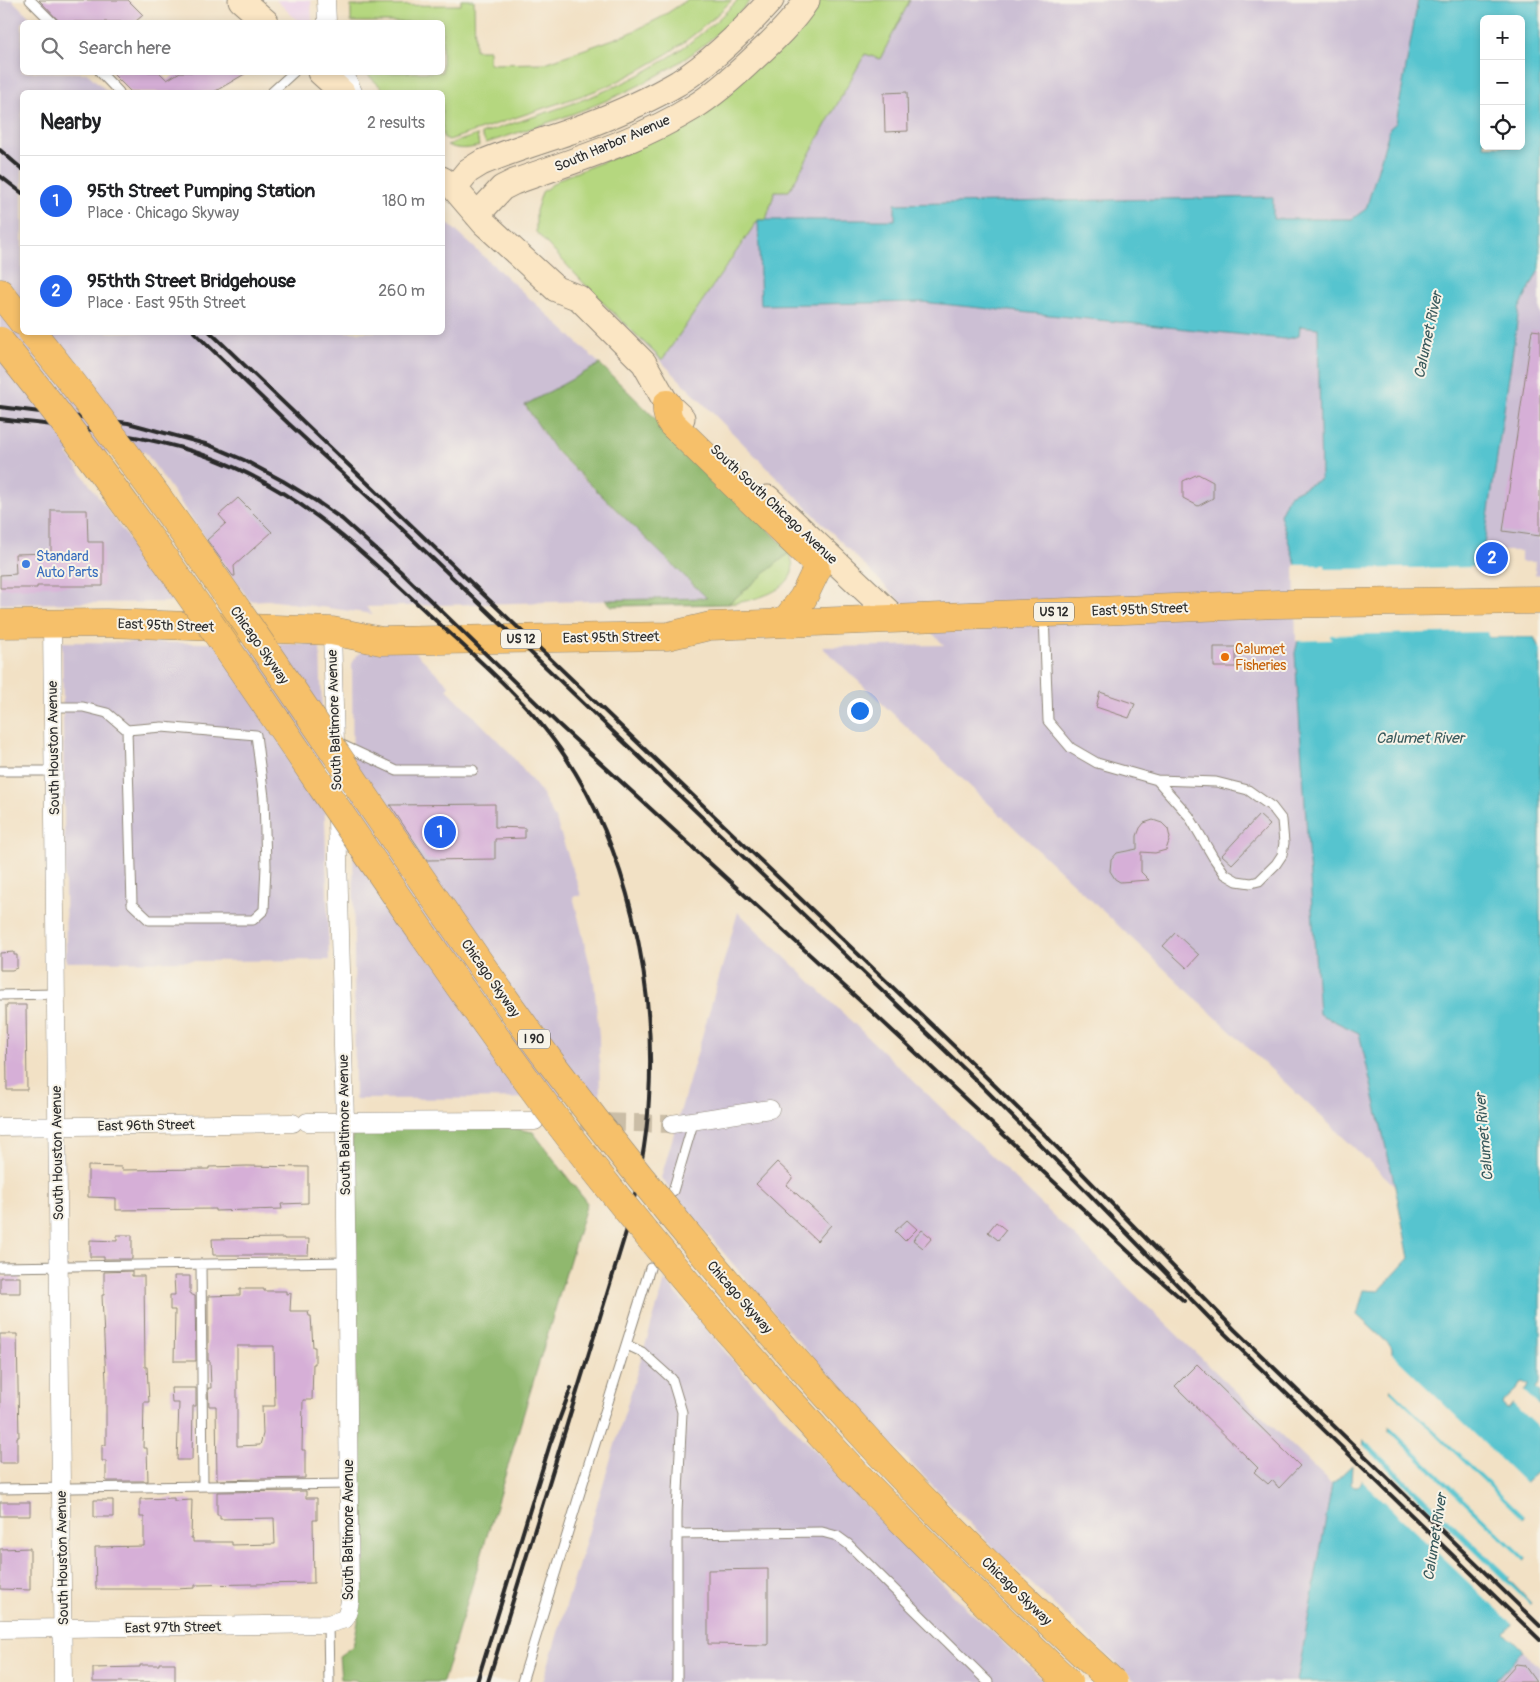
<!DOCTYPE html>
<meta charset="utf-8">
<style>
:root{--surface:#fff;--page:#f2f2f2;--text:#202124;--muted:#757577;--line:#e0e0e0;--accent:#2563eb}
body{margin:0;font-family:Pangolin,sans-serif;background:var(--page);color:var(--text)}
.controls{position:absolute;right:15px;top:15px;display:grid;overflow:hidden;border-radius:8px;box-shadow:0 2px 8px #0003}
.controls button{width:45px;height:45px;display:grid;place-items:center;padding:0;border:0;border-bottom:1px solid var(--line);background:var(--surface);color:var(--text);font:25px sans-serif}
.you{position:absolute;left:859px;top:710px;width:18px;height:18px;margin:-12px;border:4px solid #fff;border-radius:50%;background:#1a73e8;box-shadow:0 0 0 8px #1a73e833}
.badge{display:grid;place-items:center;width:32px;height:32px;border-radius:50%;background:var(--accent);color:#fff;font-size:16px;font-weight:700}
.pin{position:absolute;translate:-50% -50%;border:2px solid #fff;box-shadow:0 1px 5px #0006}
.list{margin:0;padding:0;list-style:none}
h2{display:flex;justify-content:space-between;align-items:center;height:65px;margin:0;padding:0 20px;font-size:21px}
h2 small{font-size:16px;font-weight:400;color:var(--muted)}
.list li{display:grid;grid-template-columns:32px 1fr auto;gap:15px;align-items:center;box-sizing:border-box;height:90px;padding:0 20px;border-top:1px solid var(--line)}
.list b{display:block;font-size:19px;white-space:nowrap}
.list p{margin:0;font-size:16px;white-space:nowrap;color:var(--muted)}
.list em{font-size:16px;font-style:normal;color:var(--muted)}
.icon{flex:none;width:28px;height:28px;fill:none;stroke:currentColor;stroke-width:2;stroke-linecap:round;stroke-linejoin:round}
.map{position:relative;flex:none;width:1540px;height:1682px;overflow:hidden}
.search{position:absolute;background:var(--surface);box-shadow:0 2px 8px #0003;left:20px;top:20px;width:425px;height:55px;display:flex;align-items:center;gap:12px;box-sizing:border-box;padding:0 18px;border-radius:8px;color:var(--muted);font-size:19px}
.panel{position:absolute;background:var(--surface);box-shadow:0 2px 8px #0003;left:20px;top:90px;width:425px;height:245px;border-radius:8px}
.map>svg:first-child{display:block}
</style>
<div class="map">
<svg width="1540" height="1682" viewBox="0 0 1540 1682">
<rect width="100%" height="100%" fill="#f7f3e8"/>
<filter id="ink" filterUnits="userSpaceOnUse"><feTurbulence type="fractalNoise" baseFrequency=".02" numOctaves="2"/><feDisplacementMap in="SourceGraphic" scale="10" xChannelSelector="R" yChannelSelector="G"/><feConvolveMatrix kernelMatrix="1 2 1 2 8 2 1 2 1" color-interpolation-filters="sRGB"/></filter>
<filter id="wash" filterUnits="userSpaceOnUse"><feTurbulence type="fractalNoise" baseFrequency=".0096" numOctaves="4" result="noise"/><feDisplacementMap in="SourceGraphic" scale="20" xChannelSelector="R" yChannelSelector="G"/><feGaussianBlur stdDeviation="1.12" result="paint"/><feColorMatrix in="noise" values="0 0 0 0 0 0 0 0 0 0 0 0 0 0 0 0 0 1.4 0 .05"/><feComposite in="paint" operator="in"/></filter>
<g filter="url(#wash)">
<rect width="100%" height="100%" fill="#f2e1c5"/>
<path fill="#edd1e9" d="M276,0H311L312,22H299Z"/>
<path fill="#ccbfd4" d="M0,0H12L35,22H22V72L87,73L108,92H22V332H442L443,219L561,327L600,364L525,406L555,451L707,598L366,607L373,614L268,600L250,601L145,452L67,453L174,602L0,604Z
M818,0H1418L1396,123L1390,128L1366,209L1352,219H1273L1272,197L895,204V220H759L762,305L922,302L1318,328L1321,479L1289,495L1325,565L1295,653L1319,1014L1359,1033L1395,1186L822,647L944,645L593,293L536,232V211L542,192L561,178L626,153Z
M1540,268V575H1535V562H1521V551H1483L1519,309Z
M62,642L320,644L329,960L66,962Z
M364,649H412L449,685L447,689L507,750L541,792L557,823L577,882L581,896H573L594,982L599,1036L600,1098L355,1099L352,664L356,656Z
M738,912L1332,1484L1297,1682H1136L1004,1558L895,1447L789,1331L661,1178Z
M665,1280L743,1373L851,1490L960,1602L1045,1682H543Z
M1523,1651L1540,1667V1682H1493Z"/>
<path fill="#b5d77f" stroke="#708155" d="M461,0H474L475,50H489V64L545,63L628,34L660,18L687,0H732C702,31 667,57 628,76C603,90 574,98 547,107C514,118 482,129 449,140L443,137L442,92H386L366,73L442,72V22H351V6L461,5Z
M738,0H751C680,82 585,111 486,143L481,134C525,119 571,106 614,87C661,67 703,36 738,0Z
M818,0H910L880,59L865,54L789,191H775L766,220H758L662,360L593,293L536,232V211L542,192L561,178L626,153Z
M477,135L479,146C468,149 458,150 447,145Z
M789,553C807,589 753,601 728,604Z"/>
<path fill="#90b86e" stroke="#5e724c" d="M600,364L785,546L789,553L728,604L612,606L605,600L707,598L555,450L525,405Z
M352,1125H497L533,1132L587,1203L443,1682H357L356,1680L341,1679L339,1656L353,1646L358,1622Z"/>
<path fill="#57c4cf" stroke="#41787d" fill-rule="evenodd" d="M1418,0H1540V268L1519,309L1483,551L1489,637H1534L1540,650V1383L1536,1388L1540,1392V1470L1508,1499L1525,1516L1506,1536L1527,1558L1508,1579L1531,1603L1505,1633L1523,1651L1493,1682H1297L1332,1484L1352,1465L1351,1484L1354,1487H1358L1361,1484L1364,1437L1381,1434L1386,1435L1389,1432L1392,1349L1391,1346L1357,1315L1364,1290L1379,1291L1409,1258L1395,1186L1359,1033L1319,1014L1295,653L1298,641L1296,565L1280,515L1289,495L1321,479L1318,328L1300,326L1299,336L1285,339L922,302L761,305L758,220H895V204L1273,197V219H1352L1366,209L1390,128L1396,123ZM1484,19H1521V146H1484ZM1523,1382L1528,1385L1526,1390C1517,1393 1514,1404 1508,1409L1504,1408L1502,1403L1518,1388L1520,1383Z"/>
<path fill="#f2e1c5" d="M1483,551H1486L1491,635L1534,634L1536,637H1489L1488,632L1330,635L1331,640L1296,641L1294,565H1325L1326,569L1483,567Z
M1389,1351L1527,1485L1512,1499L1527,1514L1526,1518L1388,1386Z
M1388,1389L1524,1521L1509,1536L1529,1557L1528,1560L1387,1424Z
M1522,1389L1540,1407V1430L1510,1401Z
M1379,1426L1382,1427L1383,1432L1386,1433L1387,1430L1526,1563L1512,1579L1515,1582L1362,1438L1363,1435Z
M1361,1443L1532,1607L1514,1626L1359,1478Z"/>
<g id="blocks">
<path fill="#d6afd7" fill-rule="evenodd" d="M39,0H128L143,15L135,22H60Z
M111,72H159L167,80L180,72H248L214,92H131Z
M907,92L908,131L885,132L884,93Z
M1532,330L1540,331V536L1503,531Z
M1198,474L1213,482V498L1198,506L1183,498V481Z
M238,498L272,532L234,566L235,576H233L207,540L226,523L219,515Z
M51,510H87L88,542H103V586H37V588H0V575L16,574L15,554L51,553Z
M1500,549V567H1483V550Z
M1214,647H1236V667H1214Z
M1100,692L1135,704L1129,718L1096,707Z
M495,804V827L525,828V838L495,839V859L427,860L390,805Z
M1259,815L1270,825L1232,864L1222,855Z
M1153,820L1162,823L1168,829L1170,838L1166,850L1155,853L1141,852V872L1149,880L1120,882L1115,879L1110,871L1111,860L1117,853L1137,849V836L1140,828L1144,823Z
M1175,933L1199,955L1187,968L1163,946Z
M14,952V955H17V968L12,970H0V953Z
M6,1005H26L27,1090H7Z
M777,1162L793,1177L787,1185L831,1225L817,1241L756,1184Z
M88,1166L122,1167V1170L209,1169V1167L247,1166L308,1167V1203L281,1204L282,1209L215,1211V1209L116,1210V1198L88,1197Z
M907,1220L917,1229L905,1241L895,1231Z
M996,1222L1006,1230L998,1240L988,1232Z
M922,1230L932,1238L923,1248L913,1240Z
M117,1235H132V1259H104V1257H90V1240L117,1241Z
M284,1238V1239H309L308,1255H213L212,1239Z
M132,1271V1276H144L145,1367H147L149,1402H144L143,1448H147L148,1481H106V1461H102V1445H106V1382L102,1295H104V1272Z
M174,1276H190V1294L195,1296L196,1361H174L175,1310H170V1295H175Z
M0,1277H20V1293H0Z
M240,1289H264V1291H286V1294L291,1293L290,1311H308L309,1316H311L313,1347H315V1364H313L312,1400H303L302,1450H305V1478L217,1480L216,1406H209L208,1388H211L210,1361H208V1296L240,1295ZM237,1346H274L275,1406H262L263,1434L260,1445L237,1446Z
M0,1334H17L19,1437H17V1463H0Z
M1197,1364L1300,1466L1279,1488L1272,1480L1268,1484L1254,1472L1258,1468L1175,1386Z
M171,1388H196V1406H193L192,1460H177L179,1403H172Z
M306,1491V1498H317V1520H313L314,1583L195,1585V1588L176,1589H96L95,1547L144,1546V1517H140V1499L174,1498V1501L192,1500L191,1538H193V1542H232V1545L275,1544L274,1518L220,1519V1515H217V1492Z
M94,1500H113V1517H94Z
M0,1502H30V1516H0Z
M30,1548V1590L0,1589V1549Z
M768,1569V1645L708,1644V1570Z
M159,1663H175V1682H93V1668L140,1667V1665H159Z
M1516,1664L1524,1665L1536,1682H1500Z"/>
</g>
</g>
<g filter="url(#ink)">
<use href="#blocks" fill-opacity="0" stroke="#8e8678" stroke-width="1"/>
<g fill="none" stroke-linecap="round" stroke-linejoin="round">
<path stroke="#cabda6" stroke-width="18" stroke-dasharray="18 9" stroke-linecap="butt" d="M553,1121L672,1124"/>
<defs>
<path id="service" d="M30,0L52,22
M100,72L119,92
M272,92L294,72
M1044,615L1048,721L1071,748L1097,763L1157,780L1216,782L1248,790L1272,807L1282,820L1284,843L1282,855L1276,864L1259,881L1251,883L1237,881L1225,874L1213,857L1189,816L1157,780
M53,707H83L107,713L127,730L132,904L149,920H253L264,910L266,866L264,797L256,735L162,727L127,730
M340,744L396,770H473
M0,771H54
M0,995L56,994
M673,1191L694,1120
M201,1264L203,1486
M0,1267L346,1262
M627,1345L642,1352L672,1379L682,1412L677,1512V1682
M0,1489L348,1484
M677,1534L822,1532L837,1536L848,1544L988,1682
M328,1624L329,1682
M522,1682L589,1463L650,1268"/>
<path id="minor" d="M326,0L327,22
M344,72L353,92
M52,624L63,1682
M307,1122L535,1121
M672,1124L770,1109
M0,1127L293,1123
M0,1629L328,1624L345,1619L348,1611L350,1601L345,1122L332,631"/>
<path id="secondary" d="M241,0L266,22
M320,72L342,92
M442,179L454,188L484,223L556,289L579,298L644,363L667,404L682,418
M454,188L468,171L481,163C516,148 553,138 588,125C619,113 649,100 678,83C712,62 744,30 771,0
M477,215L502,188L514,182C575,160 639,141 694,107C715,94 735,76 753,59C773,41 793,22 807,0
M768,498L895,618"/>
<path id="primary" d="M667,404C666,412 667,418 672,424L814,561L816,571L803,598L787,619L778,622
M0,624L106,623L332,631L381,641L668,636L710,626L1278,604L1540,600"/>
<path id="motorway" d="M0,293L22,321"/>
</defs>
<use href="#service" stroke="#8e8678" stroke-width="11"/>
<use href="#minor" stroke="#8e8678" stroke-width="19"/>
<use href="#secondary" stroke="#8e8678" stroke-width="27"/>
<use href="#primary" stroke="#8e8678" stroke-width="29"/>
<use href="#motorway" stroke="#8e8678" stroke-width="29"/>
<use href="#service" stroke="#fff" stroke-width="9"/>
<use href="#minor" stroke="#fff" stroke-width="18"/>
<use href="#secondary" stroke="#fbe6c4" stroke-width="25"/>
<use href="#primary" stroke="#f6c06b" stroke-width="28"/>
<use href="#motorway" stroke="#f6c06b" stroke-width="28"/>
<path stroke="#2b2b2b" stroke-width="4" d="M0,150L22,169
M0,176L22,193
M194,332L288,423L378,506L981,1085L1088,1193L1221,1330L1540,1640
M210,332L981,1072L1045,1135L1235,1330L1540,1626
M0,407L128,423L209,445L244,460L283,481L316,501L342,519L400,571L557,723L868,1008L1144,1266L1184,1301
M0,419C66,427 135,432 198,453C290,484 351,541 420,606C466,649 524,697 560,749C628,846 656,981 649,1098C647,1143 637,1188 626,1232L488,1682
M477,1682L550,1444L571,1388"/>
<defs>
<path id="motorway-bridge" d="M32,332C171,504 291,690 416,871C461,936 505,1001 552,1064C655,1200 766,1331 883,1457C956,1535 1034,1609 1113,1682
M0,341C191,576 347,836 526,1079C608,1191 697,1297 789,1400C814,1427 839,1456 865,1483C931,1551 999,1617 1068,1682"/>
</defs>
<use href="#motorway-bridge" stroke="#8e8678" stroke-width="29" stroke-linecap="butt"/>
<use href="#motorway-bridge" stroke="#f6c06b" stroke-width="28"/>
</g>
</g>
<circle fill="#3f7fe0" stroke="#f7f3e8" stroke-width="2" cx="26" cy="564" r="5"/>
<circle fill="#e8710a" stroke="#f7f3e8" stroke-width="2" cx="1225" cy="657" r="5"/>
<g text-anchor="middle" stroke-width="4" stroke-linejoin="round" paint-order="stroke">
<g fill="#f7f3e8" stroke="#686764" stroke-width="1">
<rect x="1034" y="602.5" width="40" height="19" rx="4"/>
<rect x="501" y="629.5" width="40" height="19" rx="4"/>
<rect x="518" y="1029.5" width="32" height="19" rx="4"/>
</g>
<g font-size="12" font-weight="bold" fill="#2b2b2b">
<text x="1054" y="616">US 12</text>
<text x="521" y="643">US 12</text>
<text x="534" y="1043">I 90</text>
</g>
<g font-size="14" fill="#2b2b2b" stroke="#f7f3e8">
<text transform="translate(612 143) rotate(-23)" y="5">South Harbor Avenue</text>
<text transform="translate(774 504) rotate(43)" y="5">South South Chicago Avenue</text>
<text transform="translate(1140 609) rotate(-2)" y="5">East 95th Street</text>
<text transform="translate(166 625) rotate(2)" y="5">East 95th Street</text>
<text transform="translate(611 637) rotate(-1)" y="5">East 95th Street</text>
<text transform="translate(260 645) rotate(55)" y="5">Chicago Skyway</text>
<text transform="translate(334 720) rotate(-92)" y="5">South Baltimore Avenue</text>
<text transform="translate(53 748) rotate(-91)" y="5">South Houston Avenue</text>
<text transform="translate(491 978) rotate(55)" y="5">Chicago Skyway</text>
<text transform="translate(146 1125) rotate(-1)" y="5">East 96th Street</text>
<text transform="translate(344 1125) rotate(-91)" y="5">South Baltimore Avenue</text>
<text transform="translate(57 1153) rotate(-91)" y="5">South Houston Avenue</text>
<text transform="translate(740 1297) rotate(49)" y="5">Chicago Skyway</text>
<text transform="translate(348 1530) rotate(-90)" y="5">South Baltimore Avenue</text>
<text transform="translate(62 1558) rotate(-91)" y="5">South Houston Avenue</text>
<text transform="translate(1017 1591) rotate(44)" y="5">Chicago Skyway</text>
<text transform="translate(173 1627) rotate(-1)" y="5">East 97th Street</text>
</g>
<g font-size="14" fill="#366cbe" stroke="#f7f3e8" text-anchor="start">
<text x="36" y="561">Standard<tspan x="36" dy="16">Auto Parts</tspan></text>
</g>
<g font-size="14" fill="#c56008" stroke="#f7f3e8" text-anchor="start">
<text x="1235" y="654">Calumet<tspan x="1235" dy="16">Fisheries</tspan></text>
</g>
<g font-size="15" font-style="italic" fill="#38595c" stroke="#f7f3e8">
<text transform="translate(1428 335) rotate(-78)" y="5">Calumet River</text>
<text x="1420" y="743">Calumet River</text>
<text transform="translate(1484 1137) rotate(-95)" y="5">Calumet River</text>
<text transform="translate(1435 1537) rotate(-81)" y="5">Calumet River</text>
</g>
</g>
</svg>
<div class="controls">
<button>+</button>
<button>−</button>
<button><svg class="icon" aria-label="locate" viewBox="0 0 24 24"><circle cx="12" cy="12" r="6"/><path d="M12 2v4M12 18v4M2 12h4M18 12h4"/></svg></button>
</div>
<div class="you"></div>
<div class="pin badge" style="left:440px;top:832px">1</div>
<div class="pin badge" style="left:1492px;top:558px">2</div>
<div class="search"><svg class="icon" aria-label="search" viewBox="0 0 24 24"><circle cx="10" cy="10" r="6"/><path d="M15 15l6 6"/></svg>Search here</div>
<section class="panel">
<h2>Nearby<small>2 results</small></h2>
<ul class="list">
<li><span class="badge">1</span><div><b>95th Street Pumping Station</b><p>Place · Chicago Skyway</p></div><em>180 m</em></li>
<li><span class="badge">2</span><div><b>95thth Street Bridgehouse</b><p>Place · East 95th Street</p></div><em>260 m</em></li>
</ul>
</section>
</div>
